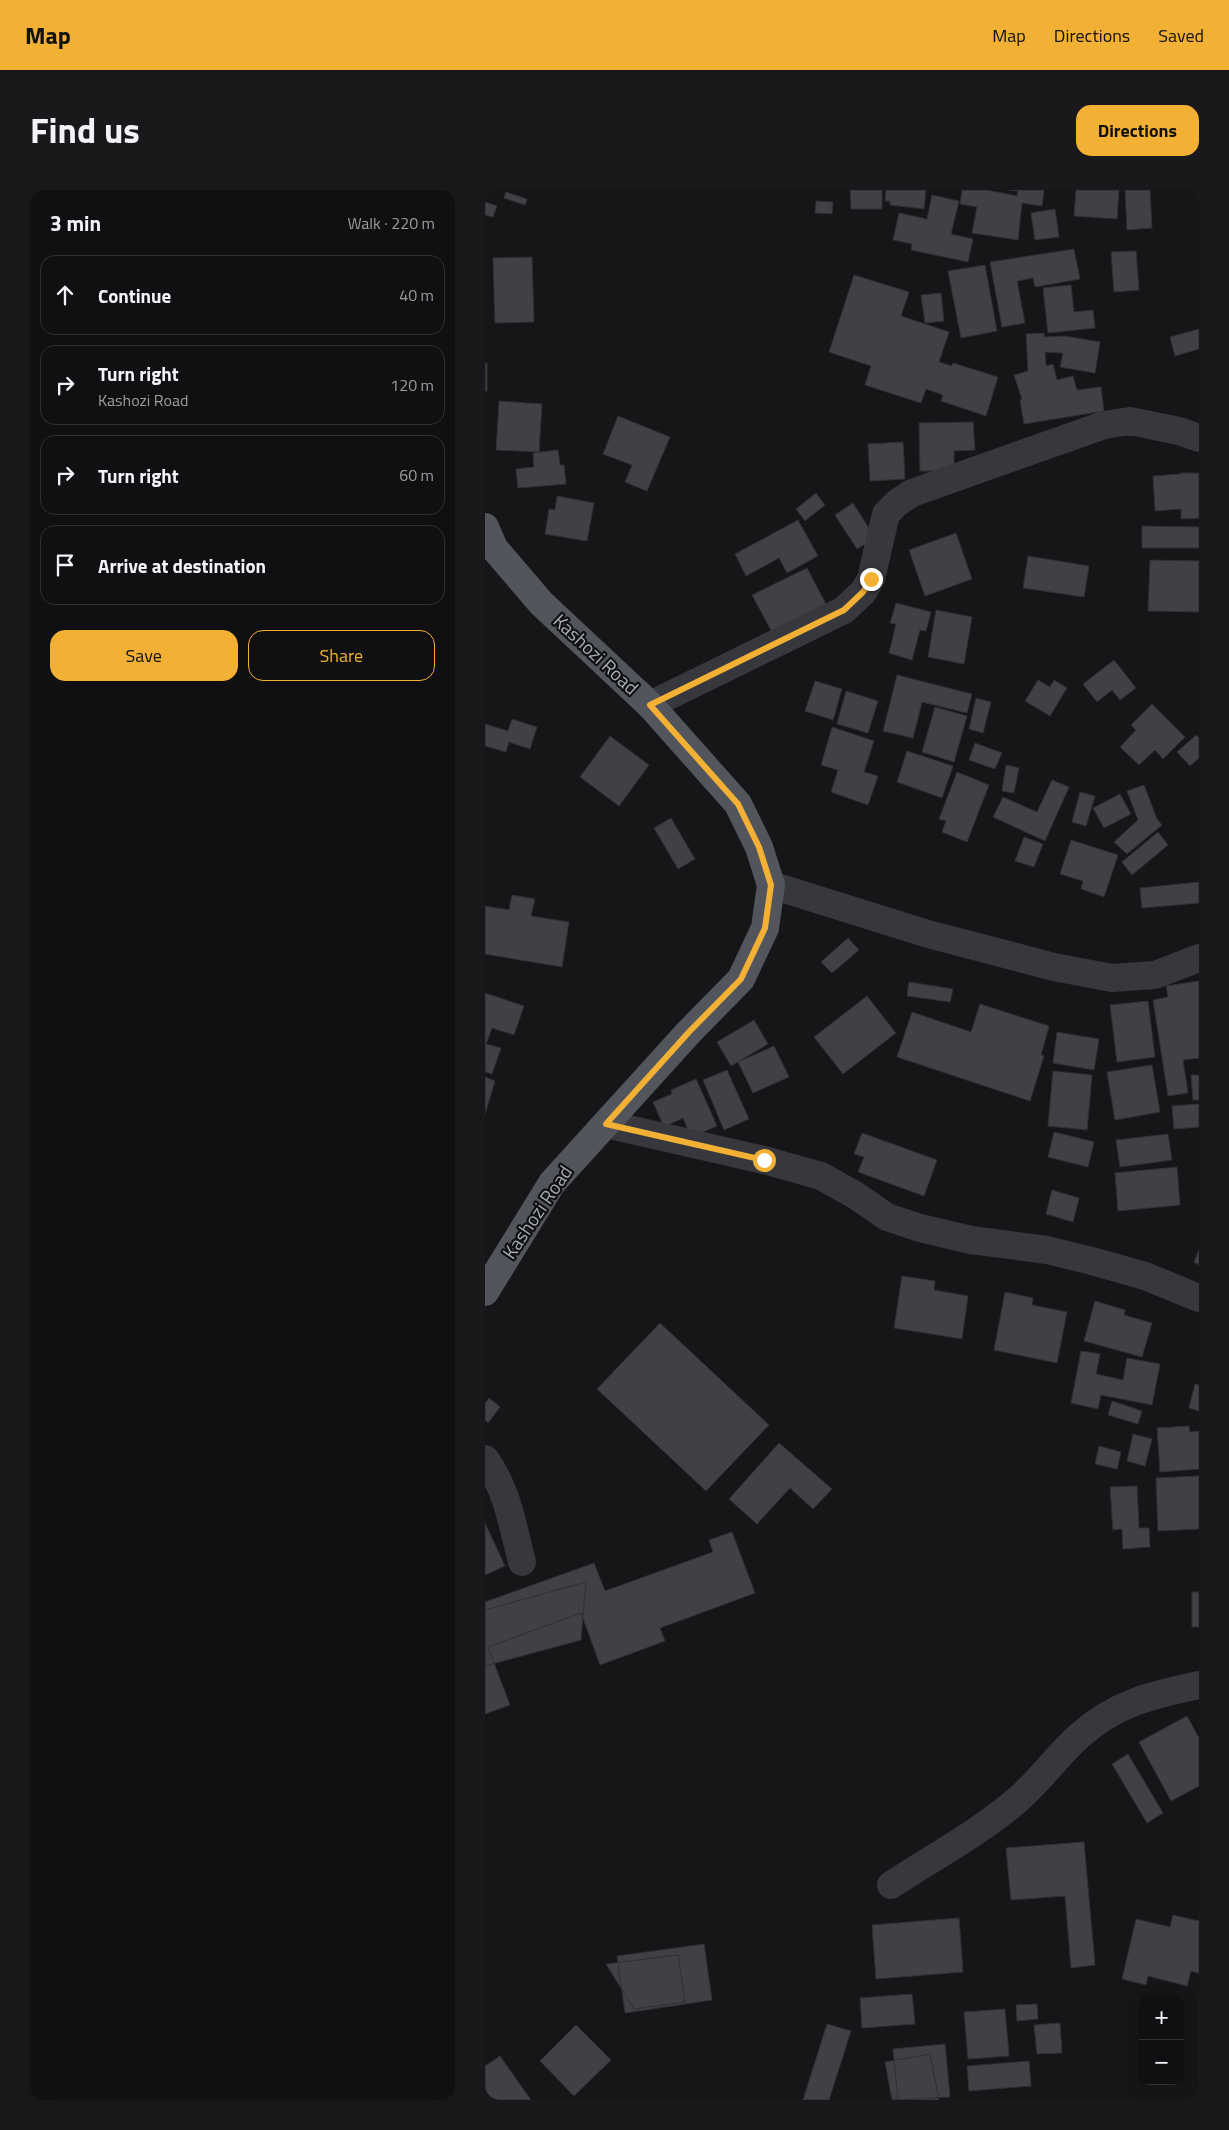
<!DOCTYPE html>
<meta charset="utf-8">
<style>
:root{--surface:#101012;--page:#19191b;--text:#f1f3f6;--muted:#9c9d9f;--line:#303032;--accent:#f2b134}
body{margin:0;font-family:"Titillium Web",sans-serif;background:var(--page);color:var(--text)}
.controls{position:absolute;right:15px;bottom:15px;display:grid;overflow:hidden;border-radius:10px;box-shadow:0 5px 20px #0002}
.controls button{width:45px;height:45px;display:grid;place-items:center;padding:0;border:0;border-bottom:1px solid var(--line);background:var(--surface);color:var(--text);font:25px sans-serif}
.stop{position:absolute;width:15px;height:15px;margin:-11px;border:4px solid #f2b134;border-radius:50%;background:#fff}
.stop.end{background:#f2b134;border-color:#fff;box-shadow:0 1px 5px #0008}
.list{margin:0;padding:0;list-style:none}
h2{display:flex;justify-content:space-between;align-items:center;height:65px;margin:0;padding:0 20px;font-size:21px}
h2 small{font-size:16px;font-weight:400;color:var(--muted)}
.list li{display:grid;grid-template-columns:32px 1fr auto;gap:15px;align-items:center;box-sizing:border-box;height:80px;margin:0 10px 10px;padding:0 10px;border:1px solid var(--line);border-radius:15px}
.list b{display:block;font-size:19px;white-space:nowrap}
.list p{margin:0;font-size:16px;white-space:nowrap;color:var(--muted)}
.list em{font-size:16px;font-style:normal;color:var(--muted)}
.actions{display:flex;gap:10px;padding:15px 20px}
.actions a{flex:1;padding:11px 0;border:1px solid var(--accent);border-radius:15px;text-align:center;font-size:18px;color:var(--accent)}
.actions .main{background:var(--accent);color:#111}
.icon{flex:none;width:28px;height:28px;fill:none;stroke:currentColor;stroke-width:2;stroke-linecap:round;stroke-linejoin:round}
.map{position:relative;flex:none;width:714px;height:1910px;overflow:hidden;border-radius:15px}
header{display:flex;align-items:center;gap:30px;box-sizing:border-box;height:70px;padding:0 25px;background:var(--accent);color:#111}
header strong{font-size:24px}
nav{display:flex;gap:28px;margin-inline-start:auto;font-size:18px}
.intro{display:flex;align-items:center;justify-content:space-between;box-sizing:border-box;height:120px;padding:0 30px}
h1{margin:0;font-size:35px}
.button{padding:12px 22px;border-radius:15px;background:var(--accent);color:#111;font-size:18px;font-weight:700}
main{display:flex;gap:30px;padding:0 30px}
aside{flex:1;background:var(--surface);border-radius:15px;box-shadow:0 5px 20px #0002}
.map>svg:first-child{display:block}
</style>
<header>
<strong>Map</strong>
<nav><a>Map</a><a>Directions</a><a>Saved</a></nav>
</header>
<div class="intro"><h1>Find us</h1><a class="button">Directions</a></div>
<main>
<aside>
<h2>3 min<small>Walk · 220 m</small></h2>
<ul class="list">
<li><svg class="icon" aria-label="ahead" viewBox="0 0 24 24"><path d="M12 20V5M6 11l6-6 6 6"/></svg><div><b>Continue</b></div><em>40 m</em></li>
<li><svg class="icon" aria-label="right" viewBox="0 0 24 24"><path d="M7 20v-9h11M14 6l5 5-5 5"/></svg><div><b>Turn right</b><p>Kashozi Road</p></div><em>120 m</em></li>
<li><svg class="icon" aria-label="right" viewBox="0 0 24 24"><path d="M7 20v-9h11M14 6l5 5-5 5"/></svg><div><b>Turn right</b></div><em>60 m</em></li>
<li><svg class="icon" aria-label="arrive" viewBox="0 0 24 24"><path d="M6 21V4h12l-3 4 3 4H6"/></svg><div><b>Arrive at destination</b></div></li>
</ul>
<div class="actions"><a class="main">Save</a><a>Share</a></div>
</aside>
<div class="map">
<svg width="714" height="1910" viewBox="0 0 714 1910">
<rect width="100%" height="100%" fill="#161618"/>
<path fill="#404145" stroke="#303034" d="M365,0H397V19H366Z
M401,0H441L439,19L405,15V11H400Z
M477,0H502L532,6L533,1L524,0H559L557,16L537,13L533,50L487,43L492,17L475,14Z
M591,0H634L632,29L589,26Z
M640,0H665L667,38L642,40Z
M21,2L42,9L40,15L19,8Z
M447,5L474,11L466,44L488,49L483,72L426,60L427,54L408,50L414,23L442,29Z
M331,11L348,12L347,24L330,23Z
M0,12L12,16L8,27L0,25Z
M570,19L574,47L550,50L546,23Z
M589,59L595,89L550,97L548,88L532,91L540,133L517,137L505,72Z
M651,61L654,100L629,102L626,62Z
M47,67L49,132L10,133L8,68Z
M500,75L512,141L476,148L463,81Z
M369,85L424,102L416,126L464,142L454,172L467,176L468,173L513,187L501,226L456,211L458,205L441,199L436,213L380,195L386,176L344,162Z
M586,95L589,122L608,120L610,138L563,143L558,98Z
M456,103L459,131L440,133L436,105Z
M714,139V159L690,166L685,147Z
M559,143V147L580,146L615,152L610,183L575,177L578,163L560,162L561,176L568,174L572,190L588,186L592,200L616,197L619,221L539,234L535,210L537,209L529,185L543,181L541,144Z
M0,173H2V201H0Z
M14,211L57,214L54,262L11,260Z
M133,226L185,247L162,301L140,292L147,275L118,264Z
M488,232L490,260L469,261V281H435L434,233Z
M418,252L420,289L385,291L383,254Z
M73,260L75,275H79L81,294L33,298L31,279L49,277L48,263Z
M695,283H714V328L696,329V319L670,321L668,286L696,284Z
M331,303L340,315L320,331L311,319Z
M72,306L109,313L102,351L60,344L64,319L70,320Z
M368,313L390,348L372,359L350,325Z
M313,330L333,366L302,383L294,368L261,386L250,364Z
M657,336L714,337V358H657Z
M471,343L487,389L440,406L424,360Z
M543,366L604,376L599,407L538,398Z
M665,370L714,371V422L663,421Z
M322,378L342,416L288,444L267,405Z
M411,413L446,422L441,441L435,440L427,470L404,463L411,434L405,433Z
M451,420L487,427L479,474L443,467Z
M629,470L651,498L635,510L627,500L612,512L598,494Z
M412,485L487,504L482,523L437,512L428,548L398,541Z
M553,490L565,497L569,490L582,498L565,526L540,511Z
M330,491L357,499L348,530L320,521Z
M361,501L393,511L383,543L352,534Z
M491,508L506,512L498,543L484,539Z
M667,514L700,547L678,569L670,560L654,575L635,557L651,540L646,535Z
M450,517L482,526L469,572L437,562Z
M27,529L52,537L45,559L24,552L21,562L0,556V534L23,541Z
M347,537L389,551L379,582L393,586L383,615L346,602L353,580L336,575Z
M711,545L714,548V568L705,576L692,562Z
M125,546L164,575L134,616L95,587Z
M490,553L517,563L510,579L484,570Z
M422,561L468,576L457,608L412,592Z
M521,575L534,578L529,603L517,601Z
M472,582L504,595L482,652L457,642L461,631L454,629Z
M567,590L584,597L560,651L508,627L518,607L552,622Z
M659,595L672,629L677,635L642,664L629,652L653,630L642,601Z
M595,602L610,606L601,636L587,632Z
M635,604L646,624L619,638L608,618Z
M186,628L210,669L193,679L169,638Z
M673,642L683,655L647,685L637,672Z
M539,647L558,654L549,677L530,671Z
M586,650L633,665L619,707L596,699L598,691L575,684Z
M714,692V713L657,718L655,698Z
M27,705L50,709L46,726L84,732L77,777L0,764V716L24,720Z
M363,748L374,760L347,783L336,772Z
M714,791V868L698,870L703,903L683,906L668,810L683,807L681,796Z
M424,792L468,799L465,812L422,806Z
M0,803L39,816L29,845L7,838L1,854L16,858L7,884L0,882Z
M382,806L411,843L358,884L329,847Z
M663,811L670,867L632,872L625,815Z
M495,814L564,836L556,865L559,866L545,911L412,867L427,822L486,842Z
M269,830L283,854L246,876L232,852Z
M572,842L614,849L609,880L568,873Z
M289,856L304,887L268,903L253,872Z
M667,875L675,922L630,930L622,882Z
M242,880L264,929L239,940L218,890Z
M568,881L607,885L602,940L563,936Z
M706,885H714V910H708Z
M0,887L10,891L0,924Z
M211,889L232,936L206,947L198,928L179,937L168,912L187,904L186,900Z
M714,914V937L689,939L687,916Z
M569,942L609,952L603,977L563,967Z
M377,943L452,970L439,1006L373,982L379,967L369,964Z
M683,944L687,970L635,977L631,950Z
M692,977L695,1015L633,1021L630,983Z
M567,1000L594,1008L588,1032L561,1024Z
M714,1060V1075L709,1072Z
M417,1086L450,1091L449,1100L483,1106L477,1149L409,1138Z
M520,1102L548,1108L547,1115L582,1122L572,1173L509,1160Z
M610,1111L640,1120L639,1125L667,1133L657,1167L599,1151Z
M175,1133L284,1235L221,1301L112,1199Z
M596,1161L615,1164L611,1184L638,1190L642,1168L675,1174L667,1215L616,1205L613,1219L586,1213Z
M710,1194L714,1195V1221L704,1218Z
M4,1208L15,1217L3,1233L0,1230V1213Z
M627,1211L657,1221L653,1234L623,1225Z
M704,1236L705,1242L714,1241V1279L675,1282L672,1238Z
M648,1244L667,1249L660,1276L642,1271Z
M294,1253L347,1299L328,1319L305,1298L272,1334L244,1309Z
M614,1256L636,1262L632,1279L610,1274Z
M714,1286V1339L673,1341L671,1288Z
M652,1296L654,1338H664L665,1357L638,1359L637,1339L628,1340L625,1297Z
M0,1333L20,1376L0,1385Z
M247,1342L270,1403L175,1438L180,1451L115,1475L96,1423L3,1457L25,1515L0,1524V1412L109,1373L120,1401L228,1362L224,1350Z
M101,1392L96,1450L0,1476V1420Z
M707,1402H714V1437H707Z
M702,1526L714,1548V1596L686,1611L654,1552Z
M643,1564L678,1623L662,1633L627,1574Z
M599,1652L610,1775L586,1778L580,1706L526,1710L521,1658Z
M688,1725L714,1731V1783L706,1781L702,1796L663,1786L661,1795L637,1789L651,1729L685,1737Z
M474,1728L478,1782L391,1789L387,1735Z
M219,1754L227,1810L140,1823L132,1766Z
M193,1765L200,1812L149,1819L121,1774Z
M427,1804L430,1834L377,1838L375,1808Z
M552,1814L553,1829L532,1831L531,1815Z
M520,1819L524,1866L483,1869L479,1822Z
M575,1833L577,1863L552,1864L549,1835Z
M342,1834L366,1841L344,1910H318Z
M91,1835L126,1870L89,1906L55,1871Z
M460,1854L465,1907L413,1910L408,1859Z
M445,1864L454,1910H407L400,1872Z
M15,1866L46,1910H0V1876Z
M544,1871L546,1896L484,1901L482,1876Z"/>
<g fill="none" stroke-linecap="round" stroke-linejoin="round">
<path stroke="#37383d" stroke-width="28" d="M165,515L359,420L378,402L386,389L401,324L412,313L427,303L619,235L645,231L694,241L714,248
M286,695L443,744L569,777L627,788L670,785L714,768
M121,934L279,970L336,986L370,1005L402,1027L435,1038L486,1050L562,1060L607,1071L660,1086L714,1108
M0,1269C22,1298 28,1337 37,1372
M406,1695C447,1668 492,1644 530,1612C553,1593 571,1567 593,1547C630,1513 667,1505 714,1495"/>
<path stroke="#53555c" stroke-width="28" d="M0,337L9,358L56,413L165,515L253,614L274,657L286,695L280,738L256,789L204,842L67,993L0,1102"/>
</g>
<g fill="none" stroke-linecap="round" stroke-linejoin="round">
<path stroke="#f2b134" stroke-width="6" d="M279,970L121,934L204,842L256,789L280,738L286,695L274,657L253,614L165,515L359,420L378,402L386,389"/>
</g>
<g text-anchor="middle" stroke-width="4.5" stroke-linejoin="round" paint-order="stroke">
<g font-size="19" fill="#a8adb8" stroke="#111113">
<text transform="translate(111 464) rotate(43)" y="7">Kashozi Road</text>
<text transform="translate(52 1022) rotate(-56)" y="7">Kashozi Road</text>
</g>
</g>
</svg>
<div class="controls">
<button>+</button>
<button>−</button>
</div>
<div class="stop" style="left:279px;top:970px"></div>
<div class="stop end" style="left:386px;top:389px"></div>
</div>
</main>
